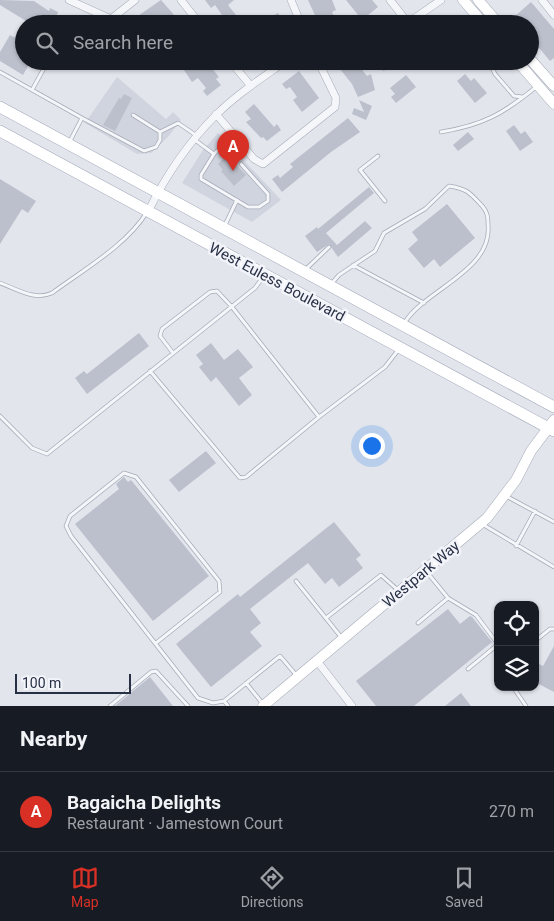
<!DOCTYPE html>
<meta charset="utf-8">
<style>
:root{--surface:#171b24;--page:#242831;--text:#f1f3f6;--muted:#9ea1a6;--line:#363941;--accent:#d93025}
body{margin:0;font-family:Roboto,sans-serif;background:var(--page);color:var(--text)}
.controls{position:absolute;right:15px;bottom:15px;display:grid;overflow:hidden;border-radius:10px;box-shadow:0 1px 4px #0004}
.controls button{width:45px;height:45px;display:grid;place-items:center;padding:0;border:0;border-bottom:1px solid var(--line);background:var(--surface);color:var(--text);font:25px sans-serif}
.scale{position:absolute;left:15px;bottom:12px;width:116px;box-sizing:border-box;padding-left:5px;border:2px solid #283046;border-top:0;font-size:14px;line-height:18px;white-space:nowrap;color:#283046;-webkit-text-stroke:4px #f2f4f9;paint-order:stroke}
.you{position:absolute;left:371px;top:445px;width:18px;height:18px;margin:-12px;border:4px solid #fff;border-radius:50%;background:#1a73e8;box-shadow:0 0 0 8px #1a73e833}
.badge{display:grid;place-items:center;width:32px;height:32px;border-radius:50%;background:var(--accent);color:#fff;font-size:16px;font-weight:700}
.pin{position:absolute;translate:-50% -41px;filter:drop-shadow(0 1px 2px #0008)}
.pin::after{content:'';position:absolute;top:26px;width:18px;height:15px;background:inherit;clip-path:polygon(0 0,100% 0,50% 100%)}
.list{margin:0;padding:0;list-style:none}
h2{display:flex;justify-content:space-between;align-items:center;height:65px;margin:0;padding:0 20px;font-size:21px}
h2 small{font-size:16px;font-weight:400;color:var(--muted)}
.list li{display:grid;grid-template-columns:32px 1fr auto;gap:15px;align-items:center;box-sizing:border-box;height:80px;padding:0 20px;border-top:1px solid var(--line)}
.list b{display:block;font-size:19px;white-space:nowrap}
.list p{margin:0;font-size:16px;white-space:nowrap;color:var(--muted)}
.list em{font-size:16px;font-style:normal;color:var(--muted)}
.icon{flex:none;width:28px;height:28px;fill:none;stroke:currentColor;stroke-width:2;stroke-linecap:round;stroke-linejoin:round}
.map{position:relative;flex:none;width:554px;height:706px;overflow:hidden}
.search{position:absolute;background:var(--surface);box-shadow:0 1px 4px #0004;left:15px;right:15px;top:15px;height:55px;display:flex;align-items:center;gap:12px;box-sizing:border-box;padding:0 18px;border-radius:28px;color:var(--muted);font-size:19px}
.sheet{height:145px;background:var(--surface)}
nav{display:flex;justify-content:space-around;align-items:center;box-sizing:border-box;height:70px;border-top:1px solid var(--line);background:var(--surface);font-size:14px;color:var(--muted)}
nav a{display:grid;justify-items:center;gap:2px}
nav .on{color:var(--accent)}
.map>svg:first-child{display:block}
</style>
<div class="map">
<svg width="554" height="706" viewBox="0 0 554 706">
<rect width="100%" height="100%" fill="#e2e5ec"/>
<path fill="#d0d4de" d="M117,77L166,119L173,112L181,120L168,137L151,153L137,154L85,123Z
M218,133L281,200L252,222L182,183L203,150Z"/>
<path fill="#bbc0cc" d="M0,0L34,1L49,11L50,8L58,12L57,15L76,24H31L0,5Z
M161,0L175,16L165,24H135L132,20Z
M205,0H234L228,5L240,20L235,24H221L226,20L222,15L215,5L211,8Z
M308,0H332L336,10L332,12L335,19L319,24Z
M346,0H372L378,7L362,20Z
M531,2L554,29V58L550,61L530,37V24H520L514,17Z
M278,13L283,22L280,24H258Z
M10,35L24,43V61H31L23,75L0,61V52Z
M178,61H206L219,77L216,79L221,85L207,96L203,91L206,88L198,78L192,82Z
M348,61H355L367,76L371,74L375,90L358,97L352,84L340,69Z
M380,61H406L407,62L383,71Z
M299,71L319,98L302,112L293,100L297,97L290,87L286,89L282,84Z
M465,74L471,81L474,78L487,93L475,103L457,81Z
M406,75L416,87L396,103L391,97L395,94L390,88Z
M124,94L132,98L115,131L103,125L119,98L121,99Z
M359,100L372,106L366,120L352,114L354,108L364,112Z
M254,104L274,127L277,124L281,130L267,141L263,137L261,138L246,122L251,119L245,112Z
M348,118L360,132L331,152L282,192L272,179L278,175L280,178L293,167L290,164Z
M514,125L521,134L525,131L533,142L520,151L506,131Z
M468,132L474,139L458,151L453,145Z
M227,155L246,175L234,186L221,171L223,170L218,164Z
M0,179L36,201L28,213L22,209L0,244Z
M369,187L374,193L326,233L337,245L365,221L372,228L338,257L329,244L317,252L305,236L317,227L318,229Z
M447,204L475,238L440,267L434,259L424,268L408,249L418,240L412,232Z
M139,333L149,346L87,394L75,378L84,371L87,374Z
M211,343L224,360L238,349L253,367L239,378L252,395L239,406L216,377L211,382L199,367L203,364L196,355Z
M206,451L216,463L179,492L169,480Z
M124,477L128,482L131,480L209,576L153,621L75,524L119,489L116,484Z
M334,522L361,555L356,559L363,568L339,587L332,578L325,584L308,563L250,609L261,623L250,632L262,646L211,687L176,644L238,594L240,597Z
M448,609L460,624L470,616L472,617L492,642L414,706H376L356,681Z
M554,646V692L535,682V662L543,666Z
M150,677L173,706H115Z
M461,693L471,706H445Z"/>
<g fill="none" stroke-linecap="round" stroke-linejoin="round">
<defs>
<path id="lane" d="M489,61L495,74L514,96L523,97
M0,72L82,118L70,141
M32,90L48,61
M133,115L160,132L178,123L197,136
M82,118L144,151L156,147L160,140V132
M441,132C483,125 503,114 536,87
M195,140L214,154L220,148L225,149L237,160
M214,154L201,175V179L248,207H259L268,201V194L241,164
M378,156L360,170L385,201
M225,225L237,200
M353,265L424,303
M306,269L329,247
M0,283C17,289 34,301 52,293C83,270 127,245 147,212
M332,283L339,275L375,251L384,233L425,209L449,186C468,189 470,193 483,207C488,213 488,218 488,225C493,270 425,290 405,322
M173,353L160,336L162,329L210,292L217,291L232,307L319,417L385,367L399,349
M150,371L240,478L246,477L319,417
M0,416L32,448L47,454L255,288L263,277
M506,496L554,522
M482,524L554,567
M516,546L535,511
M426,571L448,598L476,615L497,643L496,646L468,669
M296,581L341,637
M326,618L381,575L399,591
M418,623L448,598
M535,641L550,629H554
M156,643L220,592L219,581L136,477L124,473L70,516L66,526L71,536L198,698L213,703L224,701
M246,683L263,704
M513,687L526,706
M110,706L151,672L156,671L188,706
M228,706L224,701L280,656L297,676"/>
<path id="street" d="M69,0L111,19L135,0
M181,0L200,24
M291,0L301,24
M390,0L409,24
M542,0L554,15
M406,24L441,0
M230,61L251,86
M216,114L254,159L263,164L335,107L336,98L318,61
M148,212C165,177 189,142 216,115C237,94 262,78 286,61
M317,661L352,706"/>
<path id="secondary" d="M463,0L484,24
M478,0L499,24
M530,59L554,86
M517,61L554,104
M263,706L487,518L516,480L531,451L554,420"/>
<path id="primary" d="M0,107L554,407
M0,131L554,431"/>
</defs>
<use href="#lane" stroke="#a6abb7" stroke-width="4.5"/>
<use href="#street" stroke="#a6abb7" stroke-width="8"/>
<use href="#secondary" stroke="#a6abb7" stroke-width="11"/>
<use href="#primary" stroke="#a0a8b9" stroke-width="12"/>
<use href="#lane" stroke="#f5f6fa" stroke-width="3"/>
<use href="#street" stroke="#f5f6fa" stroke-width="7"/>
<use href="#secondary" stroke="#fff" stroke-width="10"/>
<use href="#primary" stroke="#fff" stroke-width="11"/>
</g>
<g text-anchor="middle" stroke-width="5" stroke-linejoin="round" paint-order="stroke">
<g font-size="15" fill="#283046" stroke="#f2f4f9">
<text transform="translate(277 282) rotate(28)" y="5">West Euless Boulevard</text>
<text transform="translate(421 574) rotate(-40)" y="5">Westpark Way</text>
</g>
</g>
</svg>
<div class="controls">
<button><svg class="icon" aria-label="locate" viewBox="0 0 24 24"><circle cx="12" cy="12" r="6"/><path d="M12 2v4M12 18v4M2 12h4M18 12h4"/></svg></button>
<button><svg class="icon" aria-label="layers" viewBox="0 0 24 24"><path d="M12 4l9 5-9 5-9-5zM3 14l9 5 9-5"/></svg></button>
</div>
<div class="scale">100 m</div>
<div class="you"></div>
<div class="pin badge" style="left:233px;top:171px">A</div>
<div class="search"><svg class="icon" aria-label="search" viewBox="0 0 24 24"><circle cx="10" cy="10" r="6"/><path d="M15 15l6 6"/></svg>Search here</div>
</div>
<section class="sheet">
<h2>Nearby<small></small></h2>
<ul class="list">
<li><span class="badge">A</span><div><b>Bagaicha Delights</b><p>Restaurant · Jamestown Court</p></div><em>270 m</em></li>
</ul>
</section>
<nav>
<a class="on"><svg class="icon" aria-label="map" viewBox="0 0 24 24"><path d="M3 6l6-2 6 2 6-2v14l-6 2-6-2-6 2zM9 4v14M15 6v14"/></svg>Map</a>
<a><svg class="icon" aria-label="directions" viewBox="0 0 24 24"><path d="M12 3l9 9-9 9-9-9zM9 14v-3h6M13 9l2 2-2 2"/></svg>Directions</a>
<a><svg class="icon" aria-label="saved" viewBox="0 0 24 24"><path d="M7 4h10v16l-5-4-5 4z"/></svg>Saved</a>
</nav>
